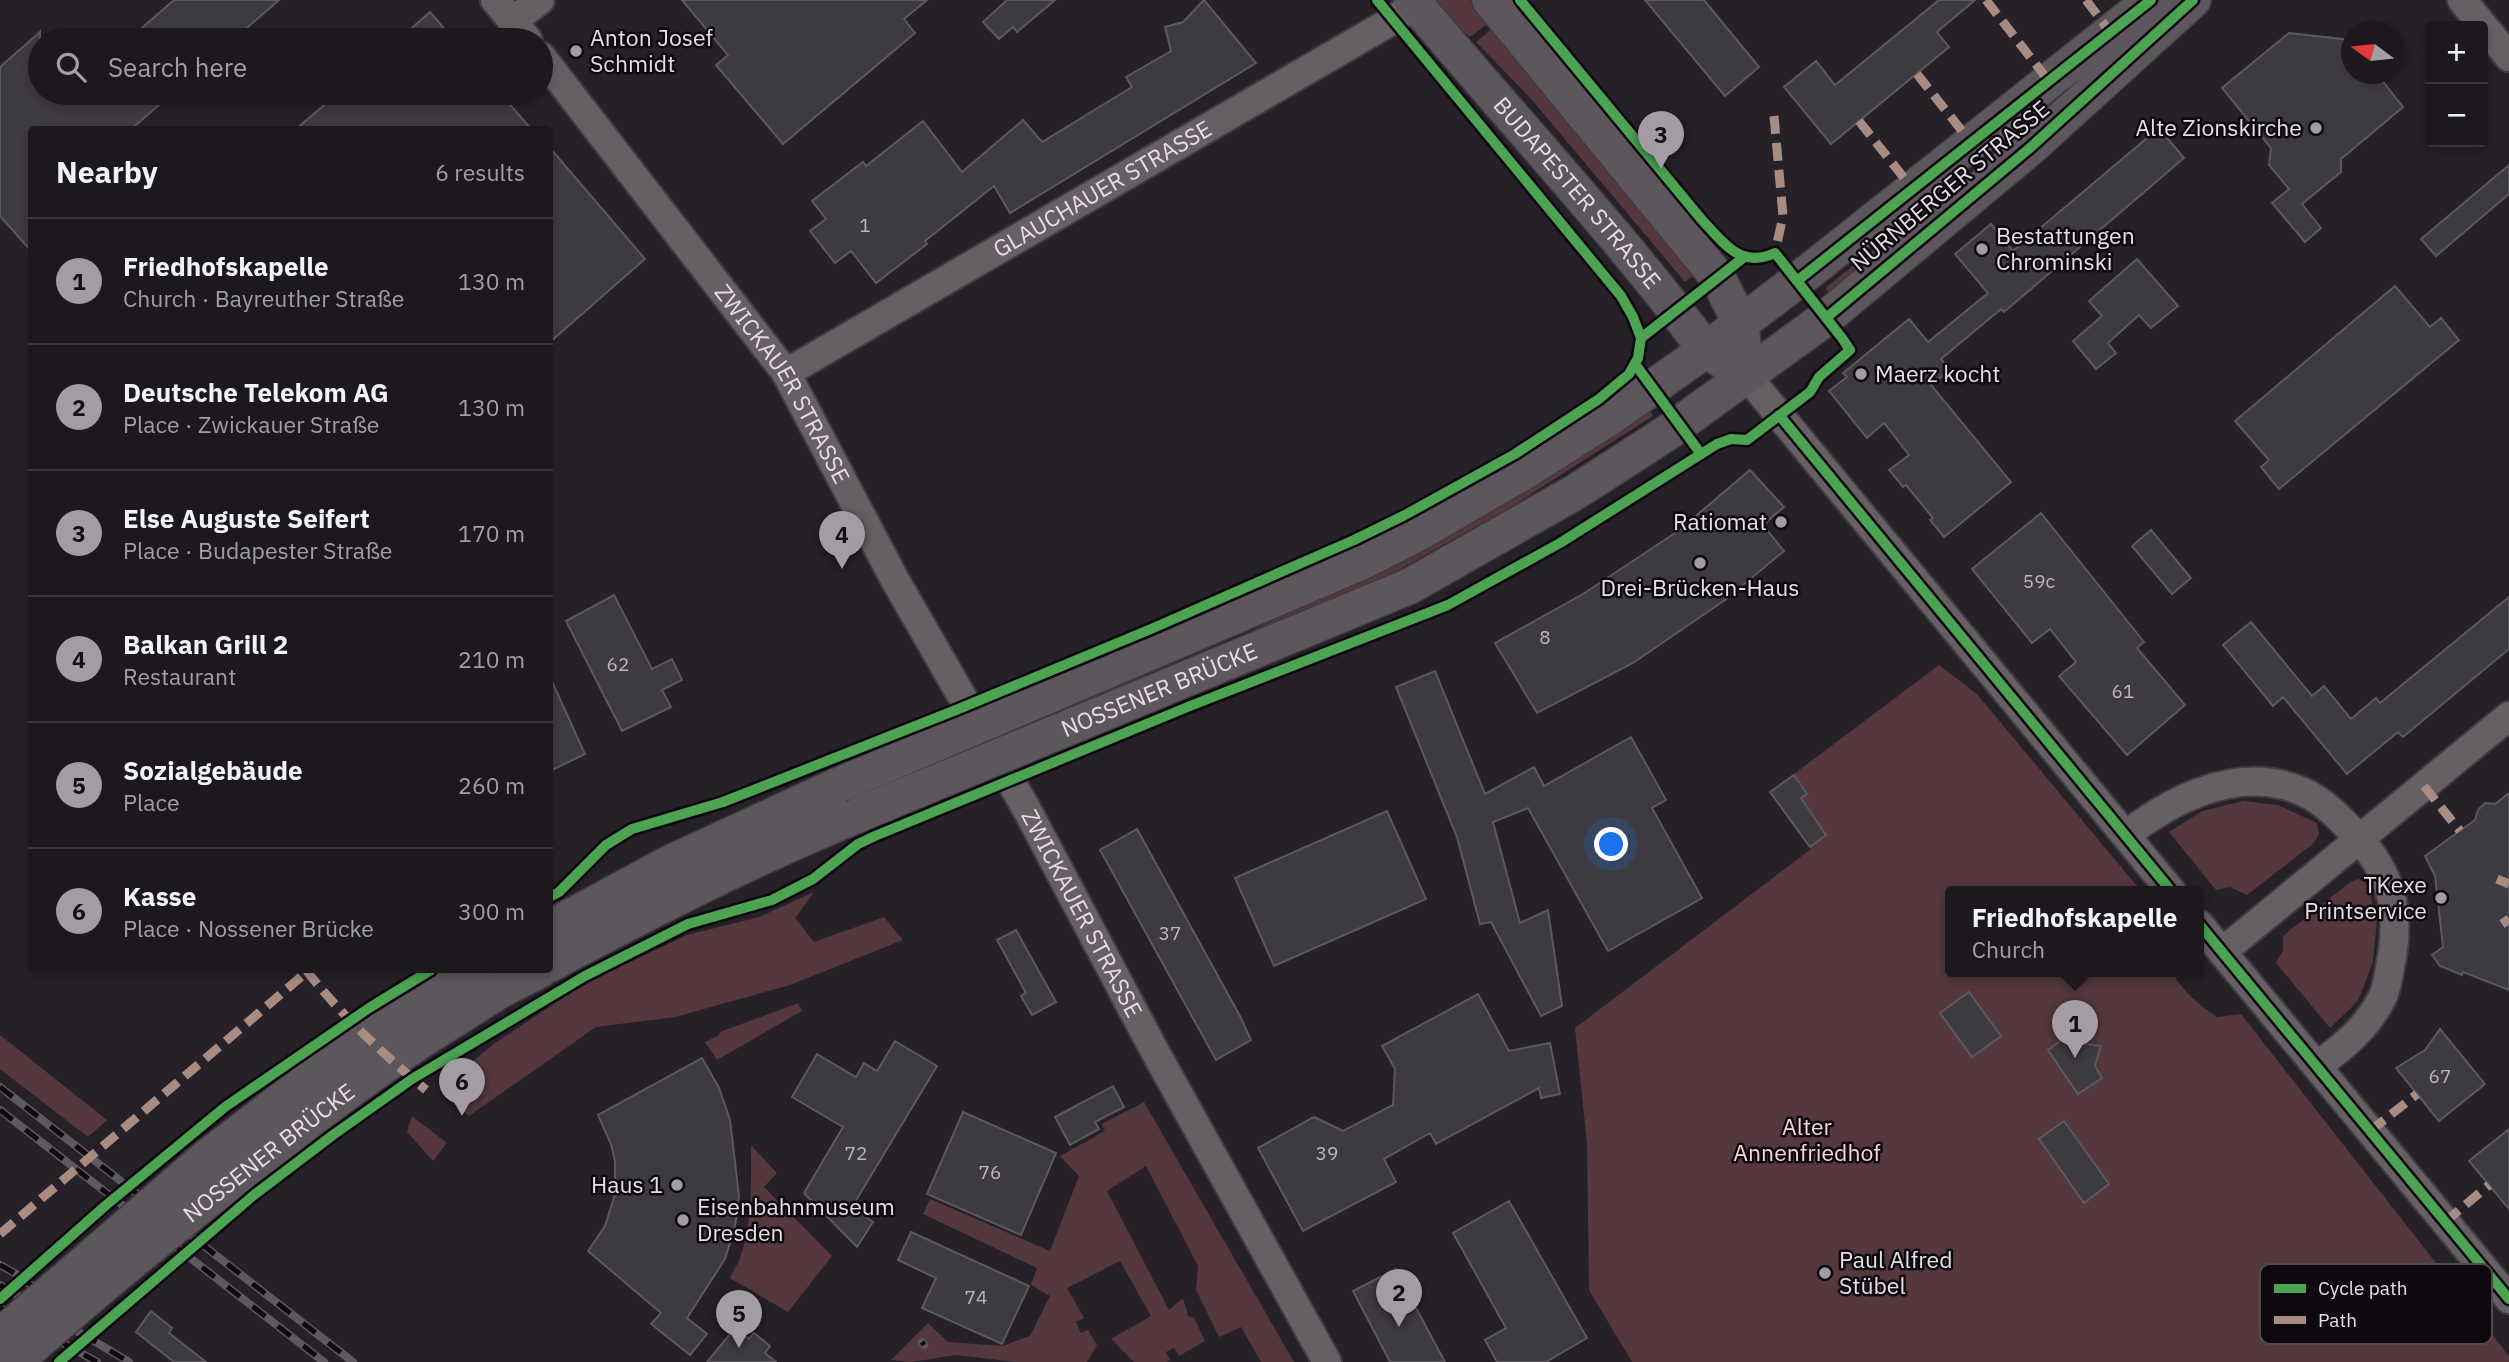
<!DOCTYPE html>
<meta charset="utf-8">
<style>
:root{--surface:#1c181e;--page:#29252b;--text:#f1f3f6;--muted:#a0a0a4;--line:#3a373c;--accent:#a39ca5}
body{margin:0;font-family:"IBM Plex Sans",sans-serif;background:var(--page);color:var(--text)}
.controls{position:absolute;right:21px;top:21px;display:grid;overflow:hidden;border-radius:7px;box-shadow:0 4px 10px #0003}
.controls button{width:63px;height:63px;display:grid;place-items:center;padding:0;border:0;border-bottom:2px solid var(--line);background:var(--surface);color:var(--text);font:35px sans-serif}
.compass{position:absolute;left:2341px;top:21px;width:63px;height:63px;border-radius:50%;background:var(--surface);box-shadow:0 4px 10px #0003;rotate:285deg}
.you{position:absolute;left:1612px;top:845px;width:24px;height:24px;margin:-18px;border:5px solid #fff;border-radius:50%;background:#1a73e8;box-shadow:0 0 0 10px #1a73e833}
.badge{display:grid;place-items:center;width:46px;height:46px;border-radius:50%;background:var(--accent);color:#111;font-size:23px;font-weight:700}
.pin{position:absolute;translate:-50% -58px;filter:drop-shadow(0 2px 4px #0008)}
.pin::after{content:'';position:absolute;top:37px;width:24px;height:21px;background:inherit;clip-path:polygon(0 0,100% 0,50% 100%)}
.popup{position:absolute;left:1945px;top:886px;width:259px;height:91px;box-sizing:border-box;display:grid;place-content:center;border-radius:7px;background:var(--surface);filter:drop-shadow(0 2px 5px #0005);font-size:23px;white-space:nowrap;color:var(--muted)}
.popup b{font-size:26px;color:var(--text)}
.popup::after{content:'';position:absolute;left:50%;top:100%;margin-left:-14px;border:14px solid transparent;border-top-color:var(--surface)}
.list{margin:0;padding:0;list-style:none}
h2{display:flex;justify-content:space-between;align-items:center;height:91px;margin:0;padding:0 28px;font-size:30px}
h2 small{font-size:23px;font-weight:400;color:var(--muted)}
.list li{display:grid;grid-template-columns:46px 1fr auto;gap:21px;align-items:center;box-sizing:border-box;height:126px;padding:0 28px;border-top:2px solid var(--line)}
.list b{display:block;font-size:26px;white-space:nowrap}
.list p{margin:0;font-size:23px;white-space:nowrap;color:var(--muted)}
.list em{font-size:23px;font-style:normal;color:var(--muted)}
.icon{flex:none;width:38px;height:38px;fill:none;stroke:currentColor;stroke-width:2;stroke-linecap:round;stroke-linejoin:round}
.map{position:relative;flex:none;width:2509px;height:1362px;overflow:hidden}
.search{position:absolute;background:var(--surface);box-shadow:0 4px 10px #0003;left:28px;top:28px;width:525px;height:77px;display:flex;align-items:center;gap:18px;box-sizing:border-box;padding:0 24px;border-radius:38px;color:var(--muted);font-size:26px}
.panel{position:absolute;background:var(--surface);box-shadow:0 4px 10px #0003;left:28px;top:126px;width:525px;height:847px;border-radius:7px}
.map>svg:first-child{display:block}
</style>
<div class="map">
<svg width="2509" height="1362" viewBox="0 0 2509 1362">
<rect width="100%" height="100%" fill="#262028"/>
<path fill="#54383d" d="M1427,0H1470L1489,23L1470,37Z
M2179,0L1832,297L1825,288L2000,149L2032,121L2074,75Z
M1493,28L1695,274L1685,282L1532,100L1476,42Z
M1649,408L1653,416L1514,505L1363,590L1190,661L1409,554Z
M1939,665L1977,694L2142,892H1951V972H2172C2184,993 2198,1004 2217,1017L2241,1014L2509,1356V1362H1632L1589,1290L1587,1144L1575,1028L1811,849L1770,792Z
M2243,801L2278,805L2317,823L2319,834L2314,843L2247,895L2230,887L2216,890L2169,832L2202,811Z
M2359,879L2367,884L2377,920L2373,962L2358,1001L2330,1028L2276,963L2283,950V936L2350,882Z
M814,892L795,918L814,942L884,917L903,940L790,985L675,1017L596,1027L469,1116L439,1089L495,1043L587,982L687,935L759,917Z
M798,1003L802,1011L717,1060L705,1042L718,1036L720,1032Z
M0,1035L107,1120L88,1137L0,1069Z
M1144,1102L1294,1362H1261L1241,1327L1219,1337L1196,1290L1198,1266L1146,1166L1107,1191L1169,1310L1183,1298L1188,1316L1194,1318L1205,1341L1179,1356L1174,1348L1166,1352L1170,1360L1167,1362H1134L1111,1339L1151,1316L1120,1261L1067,1288L1084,1318L1076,1322L1081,1333L1088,1330L1097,1345L1087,1362H1016L956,1355L912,1362L891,1360L928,1323L948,1342L1002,1346L1030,1336L1050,1296L1031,1285L1037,1268L923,1214L930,1199L1050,1251L1079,1176L1060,1156L1105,1131L1102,1124Z
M412,1116L447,1143L433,1161L407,1132Z
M751,1145L777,1173L764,1187L832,1256L788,1312L730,1278C732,1273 735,1268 738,1263C753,1227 751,1184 751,1145Z"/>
<path fill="#3e3a41" stroke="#5c5860" stroke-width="2" d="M174,0H279L233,40H128Z
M682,0H927L904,19L915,33L783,144L716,65L728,55Z
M1007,0H1055L1017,32L1013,27L999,39L983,22Z
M1204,0L1256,63L1010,213L994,186L925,241L927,244L876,283L851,251L835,263L810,231L826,219L812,201L863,162L866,166L923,121L962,172L1023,120L1042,142L1132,87L1126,77L1171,51L1165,27L1183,22Z
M1645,0H1704L1759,67L1725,96Z
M1939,0H1975L1937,32L1949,47L1831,144L1784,87L1816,61L1835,85Z
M430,12L454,40H398Z
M40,32V93H173L130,130H32V252L0,216V67Z
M2289,33L2351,40V74H2377L2403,107L2341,159V172L2302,204L2321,228L2305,242L2272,203L2289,189L2269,165L2271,148L2222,88Z
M338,93H500L532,130H295Z
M2159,128L2184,158L2004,312L2001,309L1941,359L1950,370L1931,385L2011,482L1944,537L1930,520L1933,518L1906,485L1903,487L1889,470L1909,455L1884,423L1867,438L1829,391L1847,377L1843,373L1909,319L1928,342L1988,293L1955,254L1991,224L2013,251Z
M550,148L645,259L550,342Z
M2509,165V194L2436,256L2421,239Z
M2137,259L2178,306L2151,328L2139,315L2108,343L2116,353L2096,369L2073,341L2102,316L2089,301Z
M2395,286L2430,327L2441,318L2459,340L2279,489L2261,467L2269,460L2235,421Z
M1750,470L1784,507L1763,525L1784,551L1725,600L1633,663L1537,713L1495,643L1583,594L1678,531Z
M2041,513L2144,642L2137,648L2185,705L2127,755L2059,676L2076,662L2050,629L2032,643L1972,569Z
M2151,530L2191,578L2172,594L2132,546Z
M614,595L652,669L672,659L682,680L662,690L671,707L622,731L566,621Z
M2509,597V649L2403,737L2398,732L2347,774L2283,697L2273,706L2223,645L2251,622L2312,696L2324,686L2351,719L2376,698L2380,703Z
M1435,671L1485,794L1534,767L1544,786L1631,737L1666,800L1652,808L1702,898L1608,951L1528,808L1493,822L1520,923L1548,910L1562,1006L1541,1016L1491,922L1480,924L1457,837L1396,687Z
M550,677L585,754L550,771Z
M1794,775L1807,794L1801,798L1826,835L1810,847L1770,792Z
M2509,793V990L2463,972L2462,975L2440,966L2432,955L2443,947L2435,876L2425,856L2475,820L2478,810L2485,803L2495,804Z
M1387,811L1426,899L1274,966L1235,878Z
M1137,829L1240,1016L1251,1040L1216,1060L1100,850Z
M1016,930L1056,1002L1032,1015L1021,996L1026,993L997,940Z
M1969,992L2001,1036L1972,1057L1940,1013Z
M1478,994L1509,1051L1550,1043L1560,1094L1541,1098L1539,1088L1436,1144L1430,1133L1384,1159L1396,1182L1303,1231L1258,1148L1314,1117L1343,1131L1393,1105L1395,1069L1382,1046Z
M2440,1029L2485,1084L2439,1121L2396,1068L2425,1050Z
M2071,1033L2078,1043L2101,1046L2095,1066L2102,1078L2078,1094L2048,1050Z
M895,1041L937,1066L852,1207L873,1222L857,1247L804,1193L843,1127L792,1097L817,1054L856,1077L864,1063L877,1071Z
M702,1058L719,1088L730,1120L739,1196L735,1227L725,1259L687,1318L707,1334L690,1355L651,1324L661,1313L588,1251L605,1226L615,1194V1161L611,1144L598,1115Z
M1113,1086L1124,1107L1095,1122L1099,1129L1070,1145L1055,1117Z
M963,1112L1056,1153L1021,1235L927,1194Z
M2064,1121L2109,1184L2084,1203L2039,1139Z
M2509,1129V1209L2469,1161Z
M1509,1201L1587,1338L1546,1362H1497L1485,1340L1506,1328L1453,1233Z
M911,1232L1029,1286L1002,1344L922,1308L936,1278L898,1260Z
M1396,1269L1408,1293L1445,1362H1390L1353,1291Z
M151,1311L172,1328L169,1333L206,1362H174L136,1332Z
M735,1328L749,1339L754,1333L770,1346L765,1353L776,1362H707Z"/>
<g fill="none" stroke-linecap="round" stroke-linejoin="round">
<defs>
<g id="minor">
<path d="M495,0L528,40"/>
<path d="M2462,0L2509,57"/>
<path d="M513,21L540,0"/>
<path id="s1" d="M541,56L786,373L895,580L1026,808L1153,1048L1327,1362"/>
<path id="s2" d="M786,373L1393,20L1415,4"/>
<path d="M1747,376L2172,892"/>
<path d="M2126,835C2168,802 2227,771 2283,785C2309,791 2327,805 2345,824C2389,866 2403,906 2390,967C2388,977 2387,989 2382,998C2367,1028 2343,1047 2317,1066"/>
<path d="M2199,924L2509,1299"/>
<path d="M2222,952L2509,716"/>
</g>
<g id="major">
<path id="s3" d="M1412,0C1510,117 1614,228 1706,350L1726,363"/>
<path d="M1490,0L1718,278L1741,324L1743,345"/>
<path d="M1415,535L1527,470L1612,416L1706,350L1811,270L2151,0"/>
<path d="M1410,586L1577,491L1667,433L1826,318L2031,147L2193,0"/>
<path d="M550,928L670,863L839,785"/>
<path d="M550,964C651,910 753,858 860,814"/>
<path d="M439,993L479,970"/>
<path d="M455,1019L499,991L540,970"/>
</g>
</defs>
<use href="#minor" stroke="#403b42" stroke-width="32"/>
<use href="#major" stroke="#403b42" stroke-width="38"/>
<use href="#minor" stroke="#665f63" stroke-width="28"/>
<use href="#major" stroke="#5d565c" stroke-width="35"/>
<defs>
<path id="rail" d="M0,1087L353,1362
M0,1110L324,1362
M0,1265L18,1275L73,1318
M0,1285L129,1362
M0,1308L97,1362
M922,1342L924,1345"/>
</defs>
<use href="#rail" stroke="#5e595e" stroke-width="8"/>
<use href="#rail" stroke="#0e090f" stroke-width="5" stroke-dasharray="16" stroke-linecap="butt"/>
<defs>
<g id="major-bridge">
<path d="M839,785L1364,561L1415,535"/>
<path id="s4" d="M860,814L1410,586"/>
<path d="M0,1336L206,1158L357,1042L439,993"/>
<path id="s5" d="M15,1362C87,1297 163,1235 240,1175C310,1120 379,1065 455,1019"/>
</g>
</defs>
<use href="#major-bridge" stroke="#403b42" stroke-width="38" stroke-linecap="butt"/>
<use href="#major-bridge" stroke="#5d565c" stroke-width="35"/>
<path stroke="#a88b81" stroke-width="9" stroke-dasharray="18 9" stroke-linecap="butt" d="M1986,0L2048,80
M2086,0L2110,32
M1917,74L1970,141
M1774,116L1783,216L1775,253
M1859,121L1912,188
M2424,786L2460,831
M2497,879L2509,884
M2502,924L2509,919
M306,970C341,1015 382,1053 426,1090
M2370,1131L2417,1094
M2445,1222L2489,1185
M0,1234L309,970"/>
<defs>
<path id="cycleway" d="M1797,281L2151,0
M1826,318L2031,147L2193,0
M1641,338L1743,258
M1635,364L1701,454
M1779,415L2172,892
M550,897L559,892L606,845L632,829L723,802L956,710L1151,629L1354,540L1405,515L1515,454L1599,399L1629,374L1638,358L1641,338L1633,317L1621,296L1377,0
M2199,924L2509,1299
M0,1299L105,1206L225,1107L369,1008L431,970
M59,1362L254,1195L333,1135L412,1079L585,976L688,924L772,900L813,879L858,844L875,836L1190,706L1448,605L1560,543L1717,444L1731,439L1747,440L1810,392L1819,377L1850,350L1842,338L1775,253C1740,269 1724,243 1702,220L1520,0"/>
</defs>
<use href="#cycleway" stroke="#0e090f" stroke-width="15"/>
<use href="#cycleway" stroke="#4ca352" stroke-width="10"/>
</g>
<g fill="#a39ca5" stroke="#0e090f" stroke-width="2.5">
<circle cx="576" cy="51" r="7"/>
<circle cx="2316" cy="128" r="7"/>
<circle cx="1982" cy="249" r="7"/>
<circle cx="1861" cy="374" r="7"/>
<circle cx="1781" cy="522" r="7"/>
<circle cx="1700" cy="563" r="7"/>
<circle cx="2441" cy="898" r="7"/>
<circle cx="677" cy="1185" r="7"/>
<circle cx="683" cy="1220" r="7"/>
<circle cx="1825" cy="1273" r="7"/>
</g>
<g text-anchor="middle" stroke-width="5" stroke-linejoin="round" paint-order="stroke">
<g font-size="19" fill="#bdb5bf">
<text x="865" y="232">1</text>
<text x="2039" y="588">59c</text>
<text x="1545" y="644">8</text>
<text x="618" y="671">62</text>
<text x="2123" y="698">61</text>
<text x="1170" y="940">37</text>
<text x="2440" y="1083">67</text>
<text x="856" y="1160">72</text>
<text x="1327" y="1160">39</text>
<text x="990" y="1179">76</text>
<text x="976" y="1304">74</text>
</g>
<g font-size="23" fill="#e7dee9" stroke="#0e090f" text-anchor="start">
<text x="590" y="46">Anton Josef<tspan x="590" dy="26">Schmidt</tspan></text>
<text x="2302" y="136" text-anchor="end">Alte Zionskirche</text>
<text x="1996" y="244">Bestattungen<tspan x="1996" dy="26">Chrominski</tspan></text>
<text x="1875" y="382">Maerz kocht</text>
<text x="1767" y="530" text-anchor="end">Ratiomat</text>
<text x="1700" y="596" text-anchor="middle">Drei-Brücken-Haus</text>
<text x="2427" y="893" text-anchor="end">TKexe<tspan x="2427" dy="26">Printservice</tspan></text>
<text x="663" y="1193" text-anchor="end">Haus 1</text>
<text x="697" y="1215">Eisenbahnmuseum<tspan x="697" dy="26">Dresden</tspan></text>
<text x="1839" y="1268">Paul Alfred<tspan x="1839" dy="26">Stübel</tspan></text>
</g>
<g font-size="23" fill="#e7dee9" stroke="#0e090f">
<text transform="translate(1950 186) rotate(-40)" y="8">NÜRNBERGER STRASSE</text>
<text dy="8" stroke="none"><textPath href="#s2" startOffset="366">GLAUCHAUER STRASSE</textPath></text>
<text dy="8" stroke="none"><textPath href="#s3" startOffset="254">BUDAPESTER STRASSE</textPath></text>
<text dy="8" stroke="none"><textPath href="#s1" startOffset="408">ZWICKAUER STRASSE</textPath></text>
<text dy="8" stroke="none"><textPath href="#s4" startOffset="324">NOSSENER BRÜCKE</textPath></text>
<text dy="8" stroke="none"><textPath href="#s1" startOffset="1017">ZWICKAUER STRASSE</textPath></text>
<text dy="8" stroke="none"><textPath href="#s5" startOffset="329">NOSSENER BRÜCKE</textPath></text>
</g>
<g font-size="23" fill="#f7d5d8" stroke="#0e090f">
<text x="1807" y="1135">Alter<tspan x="1807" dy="26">Annenfriedhof</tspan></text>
</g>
</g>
<rect x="2260" y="1264" width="232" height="80" rx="10" fill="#0e090f" stroke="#4f4950" stroke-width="2"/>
<rect x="2274" y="1284" width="32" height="9" fill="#4ca352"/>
<rect x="2274" y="1316" width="32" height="8" fill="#a88b81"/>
<g font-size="19" fill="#e7dee9">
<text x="2318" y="1295">Cycle path</text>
<text x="2318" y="1327">Path</text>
</g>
</svg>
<div class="controls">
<button>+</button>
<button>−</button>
</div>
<svg class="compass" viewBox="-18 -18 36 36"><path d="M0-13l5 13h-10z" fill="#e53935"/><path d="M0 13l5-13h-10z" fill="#a0a0a4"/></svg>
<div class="you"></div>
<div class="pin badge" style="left:2075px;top:1058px">1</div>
<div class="popup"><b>Friedhofskapelle</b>Church</div>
<div class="pin badge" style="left:1399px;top:1327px">2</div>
<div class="pin badge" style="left:1661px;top:169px">3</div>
<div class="pin badge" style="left:842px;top:569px">4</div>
<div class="pin badge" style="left:739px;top:1348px">5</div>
<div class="pin badge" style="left:462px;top:1116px">6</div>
<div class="search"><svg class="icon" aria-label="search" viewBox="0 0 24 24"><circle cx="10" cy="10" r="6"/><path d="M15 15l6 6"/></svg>Search here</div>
<section class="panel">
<h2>Nearby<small>6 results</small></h2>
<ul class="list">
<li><span class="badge">1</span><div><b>Friedhofskapelle</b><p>Church · Bayreuther Straße</p></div><em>130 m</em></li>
<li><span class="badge">2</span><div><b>Deutsche Telekom AG</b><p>Place · Zwickauer Straße</p></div><em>130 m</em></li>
<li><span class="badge">3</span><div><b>Else Auguste Seifert</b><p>Place · Budapester Straße</p></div><em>170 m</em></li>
<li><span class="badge">4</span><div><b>Balkan Grill 2</b><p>Restaurant</p></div><em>210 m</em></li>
<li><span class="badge">5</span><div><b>Sozialgebäude</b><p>Place</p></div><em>260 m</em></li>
<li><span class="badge">6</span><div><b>Kasse</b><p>Place · Nossener Brücke</p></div><em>300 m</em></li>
</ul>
</section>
</div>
